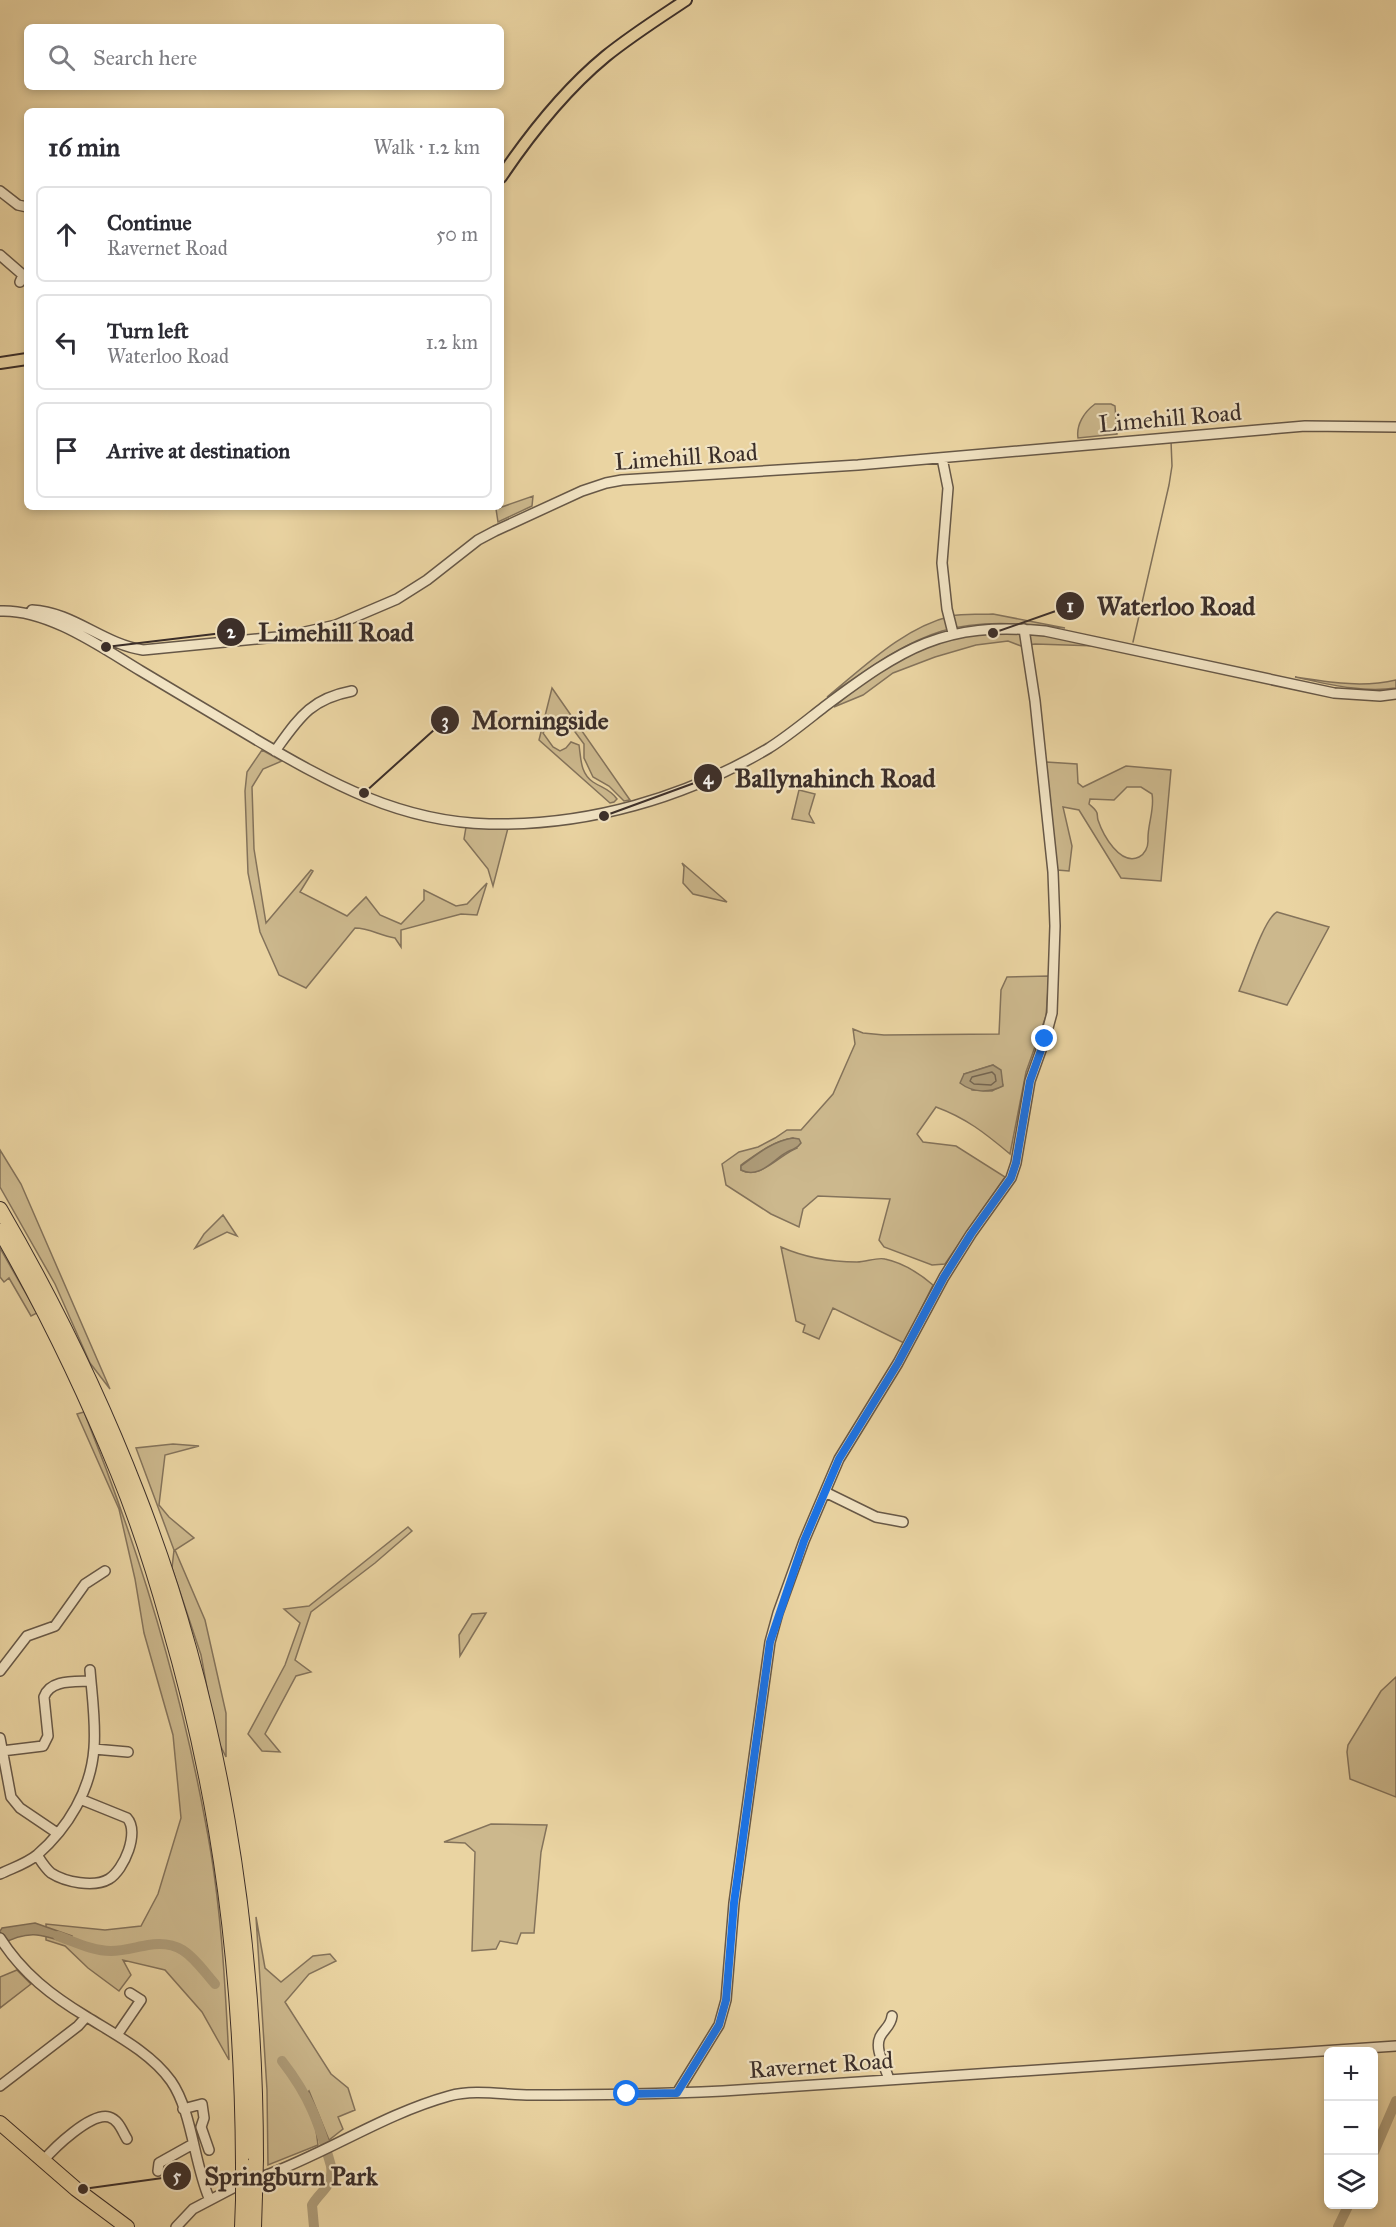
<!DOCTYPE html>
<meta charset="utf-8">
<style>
:root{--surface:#fff;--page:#f7f7f7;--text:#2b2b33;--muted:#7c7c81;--line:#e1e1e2}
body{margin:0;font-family:"IM FELL Great Primer",serif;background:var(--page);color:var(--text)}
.controls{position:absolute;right:18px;bottom:18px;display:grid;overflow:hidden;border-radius:9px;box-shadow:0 3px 9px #0003}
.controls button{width:54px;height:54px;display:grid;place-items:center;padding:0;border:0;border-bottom:2px solid var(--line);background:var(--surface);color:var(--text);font:30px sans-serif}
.stop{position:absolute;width:18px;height:18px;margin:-14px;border:4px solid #1a73e8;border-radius:50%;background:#fff}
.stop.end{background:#1a73e8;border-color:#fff;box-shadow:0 2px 6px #0008}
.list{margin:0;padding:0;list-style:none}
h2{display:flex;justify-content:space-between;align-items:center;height:78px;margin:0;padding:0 24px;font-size:26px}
h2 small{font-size:20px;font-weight:400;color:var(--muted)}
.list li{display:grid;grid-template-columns:39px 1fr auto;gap:18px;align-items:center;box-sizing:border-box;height:96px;margin:0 12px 12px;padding:0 12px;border:2px solid var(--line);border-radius:9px}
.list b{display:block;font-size:22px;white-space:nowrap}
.list p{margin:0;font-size:20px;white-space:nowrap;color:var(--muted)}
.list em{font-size:20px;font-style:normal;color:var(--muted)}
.icon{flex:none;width:33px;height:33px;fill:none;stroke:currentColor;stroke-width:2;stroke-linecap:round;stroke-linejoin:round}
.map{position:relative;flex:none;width:1396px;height:2227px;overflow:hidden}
.search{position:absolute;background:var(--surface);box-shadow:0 3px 9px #0003;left:24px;top:24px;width:480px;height:66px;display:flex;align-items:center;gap:15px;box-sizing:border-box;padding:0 21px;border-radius:9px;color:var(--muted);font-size:22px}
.panel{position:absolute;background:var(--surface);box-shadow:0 3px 9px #0003;left:24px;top:108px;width:480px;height:402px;border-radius:9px}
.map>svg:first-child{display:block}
</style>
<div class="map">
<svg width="1396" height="2227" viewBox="0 0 1396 2227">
<rect width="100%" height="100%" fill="#ead4a2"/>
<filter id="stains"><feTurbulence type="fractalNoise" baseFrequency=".00333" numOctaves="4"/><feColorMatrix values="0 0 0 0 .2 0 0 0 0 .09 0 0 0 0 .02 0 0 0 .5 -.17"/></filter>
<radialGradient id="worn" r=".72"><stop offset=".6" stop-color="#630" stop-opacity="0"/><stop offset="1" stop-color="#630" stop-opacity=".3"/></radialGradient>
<path fill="#ccb88d" stroke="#84735b" stroke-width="1.5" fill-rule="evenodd" d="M1095,404H1111L1115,406L1117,434L1078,438C1076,425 1084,412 1095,404Z
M533,496L532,506L498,522L496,509Z
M993,614L1065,628C1025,624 982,619 942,631C900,644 864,672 827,697C865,666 903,628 951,616C965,613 980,615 993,614Z
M984,632L1046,635L1097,646L1035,644L1021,646L1008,641L976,645L935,657L893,673L863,695L834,707C864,681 896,658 933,644C949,638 968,636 984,632Z
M1295,677C1329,682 1361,688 1396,680V688C1361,693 1328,684 1295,677Z
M552,688L630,800L624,801L609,786L593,777L584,758V744L564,717H559L553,724L548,725L543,733L553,747L560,751L566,748L571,742L579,745C581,758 580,773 593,782C602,788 610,789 617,799L614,802L610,803L539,740Z
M262,750L282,761L263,769L252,787L254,849L266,923L311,870L313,871L300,892L347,916L366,897L380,915L401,924L424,900V890L456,906L467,904L487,883L477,915L461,914L401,930V947L395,938C380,936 370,928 355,928L306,988L279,975L260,932L248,873L245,791L247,772Z
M1046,762L1077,764L1078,783L1083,787L1126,766L1171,770L1161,881L1121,878L1079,810L1063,807L1072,846L1069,871L1057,870ZM1127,787H1141L1152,794C1155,810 1147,825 1148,841C1148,847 1145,854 1139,857C1120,866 1103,835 1098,820C1097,817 1098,813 1096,811C1094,808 1091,806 1089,804L1090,799L1114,800Z
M799,790L815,794L809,814L814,823L792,819Z
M466,827L508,828L493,886L488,869L464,839Z
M682,863L727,902L693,894L683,883L684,867Z
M1277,912L1329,927L1287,1005L1239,991C1246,976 1264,918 1277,912Z
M1049,976L1046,1016L1026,1072L1010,1154C985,1133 966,1118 936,1107L917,1134L923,1142L956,1146L1005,1177L945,1264L932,1265L884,1247L879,1240L890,1199L818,1196L803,1209L799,1227L771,1214L726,1185L722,1164L739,1152L758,1147L775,1138L787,1130H801L833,1094L855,1044L853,1029L863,1033L884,1035L999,1034L1001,990L1007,977ZM993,1065L1003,1085L992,1091L972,1090L964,1074ZM793,1138L797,1148C780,1154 761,1180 741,1170V1165C757,1154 773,1141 793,1138Z
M0,1150L21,1184L110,1389L90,1363L55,1284L0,1187Z
M223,1215L237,1236L227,1232L195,1248L204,1234Z
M781,1247C806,1258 830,1262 857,1262C866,1262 877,1257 885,1259C904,1263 919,1273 933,1285L904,1343L833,1308L819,1339L803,1332L805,1325L796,1321Z
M0,1248L37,1313L31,1316L9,1278L4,1282L0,1277Z
M84,1412C138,1546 180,1684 206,1825C221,1902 225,1981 229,2060L202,2012L165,1970L123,1960L131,1975L119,1991L88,1968L65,1946L46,1940V1924L105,1930L141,1926L158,1894L181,1818L173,1735L144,1633L135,1579L119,1509L77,1414Z
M173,1444L199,1446L165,1455L159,1505L169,1517L194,1538L175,1550L205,1620L226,1713V1757L216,1737L201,1655L172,1568L174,1550L136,1448Z
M408,1527L412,1531L375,1563L311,1612L295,1660L311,1672L296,1676L265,1734L280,1752L262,1751L248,1734L285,1665L300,1623L284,1609L309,1606Z
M486,1613L460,1656L459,1635L472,1614Z
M1396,1677V1797L1350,1779L1347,1752L1348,1745L1381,1691Z
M491,1824L547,1825L541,1852L534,1933H521L517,1944L500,1941L496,1949L472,1951L475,1852L465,1843L444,1842Z
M256,1917L265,1968L281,1982L313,1956L330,1954L336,1961L309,1974L285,2002L331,2074L348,2088L355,2110L338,2117L343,2129L329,2140L309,2091L304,2097L316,2130L318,2145L268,2165L267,2090Z
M17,1970L31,1984L0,2008V1977Z"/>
<path fill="#ae9c79" stroke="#807059" stroke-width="1.5" d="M993,1065L1001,1070L1003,1086C989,1093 973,1093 960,1083L964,1074Z
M793,1138L799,1139L801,1143C797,1149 795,1148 789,1151C774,1158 760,1180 741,1170V1166C757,1154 773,1141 793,1138Z
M35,1923L72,1936L69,1944C40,1933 27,1930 0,1945V1931L2,1928Z"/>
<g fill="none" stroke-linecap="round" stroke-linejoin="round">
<path stroke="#746551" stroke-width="1.5" d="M992,1072L995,1075L996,1081L991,1085L974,1084L970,1081L972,1077Z"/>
<path stroke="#807059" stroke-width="1.5" d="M1133,642L1169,485L1172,466L1171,441"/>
<path stroke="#ae9c79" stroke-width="10" d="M58,1936C75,1942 93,1951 111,1951C123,1951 136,1947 148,1945C184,1939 194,1960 215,1984
M282,2061C310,2097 319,2123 331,2166C334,2186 321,2190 312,2205L314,2227
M1374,2152L1396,2101
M1338,2227L1349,2204"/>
<defs>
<path id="minor" d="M0,191L18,205L27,207
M0,255L23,275L20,282
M942,458L948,488L942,563L947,609L953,633
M32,610C73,612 103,644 143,650L287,636L336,625L397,599L427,580L478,540L495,531L582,491L606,483L622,480L858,465L1305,426L1396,427
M0,611C48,609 101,647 141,671C179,694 217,716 255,739C330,783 400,822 489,824C588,826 685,798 769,748C788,736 806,721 824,707C903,648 943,621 1045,631L1334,693L1380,696L1396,694
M275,751C299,718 310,699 352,691
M825,1492L876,1517L903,1522
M0,1671L27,1636L55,1626L85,1584L105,1571
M0,1738L11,1797L20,1808L57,1833
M94,1749L128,1752
M2,1751L43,1746L48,1736L44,1697C50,1679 75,1682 91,1681
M37,1855C41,1861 45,1868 51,1873C65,1882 94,1888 109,1879C124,1870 140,1832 127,1818L80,1799
M0,1874C12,1868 26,1864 37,1855C68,1828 91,1790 94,1748C96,1722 92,1696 90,1670
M0,1938C22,1973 52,1996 87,2017C116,2035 151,2053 171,2081C192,2111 194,2163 209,2198
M117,2035L141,2000L130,1993
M889,2080C886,2067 874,2050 880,2037C884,2029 891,2026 892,2016
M0,2086L78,2026L86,2017
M677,2093L719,2025L726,2000L734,1903L751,1779L770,1642L778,1613L804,1541L839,1459L898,1363L944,1277L971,1234L1011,1178L1016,1163L1030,1081L1045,1039L1052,1013L1055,926L1053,872L1035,701L1024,629
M183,2109L202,2104L204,2118L201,2127L209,2150
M43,2161C54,2148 91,2112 109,2117C119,2120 122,2131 127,2139
M158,2171L159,2163L193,2144
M264,2176C327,2153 384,2114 449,2096C475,2089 504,2095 531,2095C595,2095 659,2094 723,2091L1396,2046
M176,2227L193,2209L233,2188"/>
<path id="major" d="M501,177C530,134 566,89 606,56C632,35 659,18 686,0
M0,363L27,359"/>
<path id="highway" d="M0,1209C53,1300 99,1394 137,1492C220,1704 256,1933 256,2159
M0,1231C45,1309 84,1390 118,1473C138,1522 154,1572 168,1622C221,1802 242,1977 243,2164
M0,2123L76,2189L127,2227
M242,2227L243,2200
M254,2227L255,2195"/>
</defs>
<use href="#minor" stroke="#675847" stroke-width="12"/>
<use href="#major" stroke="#3b2e29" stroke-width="14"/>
<use href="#highway" stroke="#3b2e29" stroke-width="16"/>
<use href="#minor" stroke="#f1e3c3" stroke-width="9"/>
<use href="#major" stroke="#ead4a2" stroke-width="10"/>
<use href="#highway" stroke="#ead4a2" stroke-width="14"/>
<defs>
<path id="highway-bridge" d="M255,2195L256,2159
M243,2200V2164"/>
</defs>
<use href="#highway-bridge" stroke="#3b2e29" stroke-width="16" stroke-linecap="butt"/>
<use href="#highway-bridge" stroke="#ead4a2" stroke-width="14"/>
</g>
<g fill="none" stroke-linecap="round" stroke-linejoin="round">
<path stroke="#1a73e8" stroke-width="8" d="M627,2094L677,2093L719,2025L726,2000L734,1903L770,1642L804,1541L839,1459L898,1363L944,1277L971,1234L1011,1178L1016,1163L1030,1081L1045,1039"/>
</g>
<g text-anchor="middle" stroke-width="4.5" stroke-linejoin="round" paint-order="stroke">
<g font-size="24" fill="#3b2e29" stroke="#f1e3c3">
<text transform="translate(1170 418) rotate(-5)" y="8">Limehill Road</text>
<text transform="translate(686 457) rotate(-4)" y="8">Limehill Road</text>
<text transform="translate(821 2065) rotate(-4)" y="8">Ravernet Road</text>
</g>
</g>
<path fill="none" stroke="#3b2e29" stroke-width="2" d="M993 633L1070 606M106 647L231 632M364 793L445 720M604 816L708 778M83 2189L177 2176"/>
<g fill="#3b2e29" stroke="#f1e3c3" stroke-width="2">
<circle cx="993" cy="633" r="6"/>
<circle cx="106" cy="647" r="6"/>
<circle cx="364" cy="793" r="6"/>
<circle cx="604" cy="816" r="6"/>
<circle cx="83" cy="2189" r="6"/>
<circle cx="1070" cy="606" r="15"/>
<circle cx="231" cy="632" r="15"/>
<circle cx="445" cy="720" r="15"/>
<circle cx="708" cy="778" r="15"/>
<circle cx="177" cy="2176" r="15"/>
</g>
<g font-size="18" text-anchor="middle" font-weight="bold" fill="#fff">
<text x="1070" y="612">1</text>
<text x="231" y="638">2</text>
<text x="445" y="727">3</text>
<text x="708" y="784">4</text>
<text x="177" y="2182">5</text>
</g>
<g font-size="26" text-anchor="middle" font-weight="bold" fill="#3b2e29" stroke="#f1e3c3" stroke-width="4.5" stroke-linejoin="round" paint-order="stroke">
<text x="1176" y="615">Waterloo Road</text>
<text x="336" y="641">Limehill Road</text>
<text x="540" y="729">Morningside</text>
<text x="835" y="787">Ballynahinch Road</text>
<text x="291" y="2185">Springburn Park</text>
</g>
<rect width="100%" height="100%" filter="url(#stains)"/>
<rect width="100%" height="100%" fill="url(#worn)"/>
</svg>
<div class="controls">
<button>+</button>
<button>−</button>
<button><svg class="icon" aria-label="layers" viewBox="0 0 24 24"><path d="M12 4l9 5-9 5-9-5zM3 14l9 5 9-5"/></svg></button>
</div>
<div class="stop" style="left:627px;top:2094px"></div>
<div class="stop end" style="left:1045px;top:1039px"></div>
<div class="search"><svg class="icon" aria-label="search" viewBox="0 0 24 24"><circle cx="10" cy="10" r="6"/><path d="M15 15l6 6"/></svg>Search here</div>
<section class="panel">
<h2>16 min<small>Walk · 1.2 km</small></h2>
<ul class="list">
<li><svg class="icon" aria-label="ahead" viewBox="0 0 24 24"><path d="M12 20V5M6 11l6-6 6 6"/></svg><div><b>Continue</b><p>Ravernet Road</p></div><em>50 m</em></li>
<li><svg class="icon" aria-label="left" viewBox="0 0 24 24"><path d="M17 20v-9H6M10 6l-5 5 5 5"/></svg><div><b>Turn left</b><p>Waterloo Road</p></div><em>1.2 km</em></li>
<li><svg class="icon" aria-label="arrive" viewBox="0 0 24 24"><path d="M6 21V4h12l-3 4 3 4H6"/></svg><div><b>Arrive at destination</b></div></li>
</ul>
</section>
</div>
